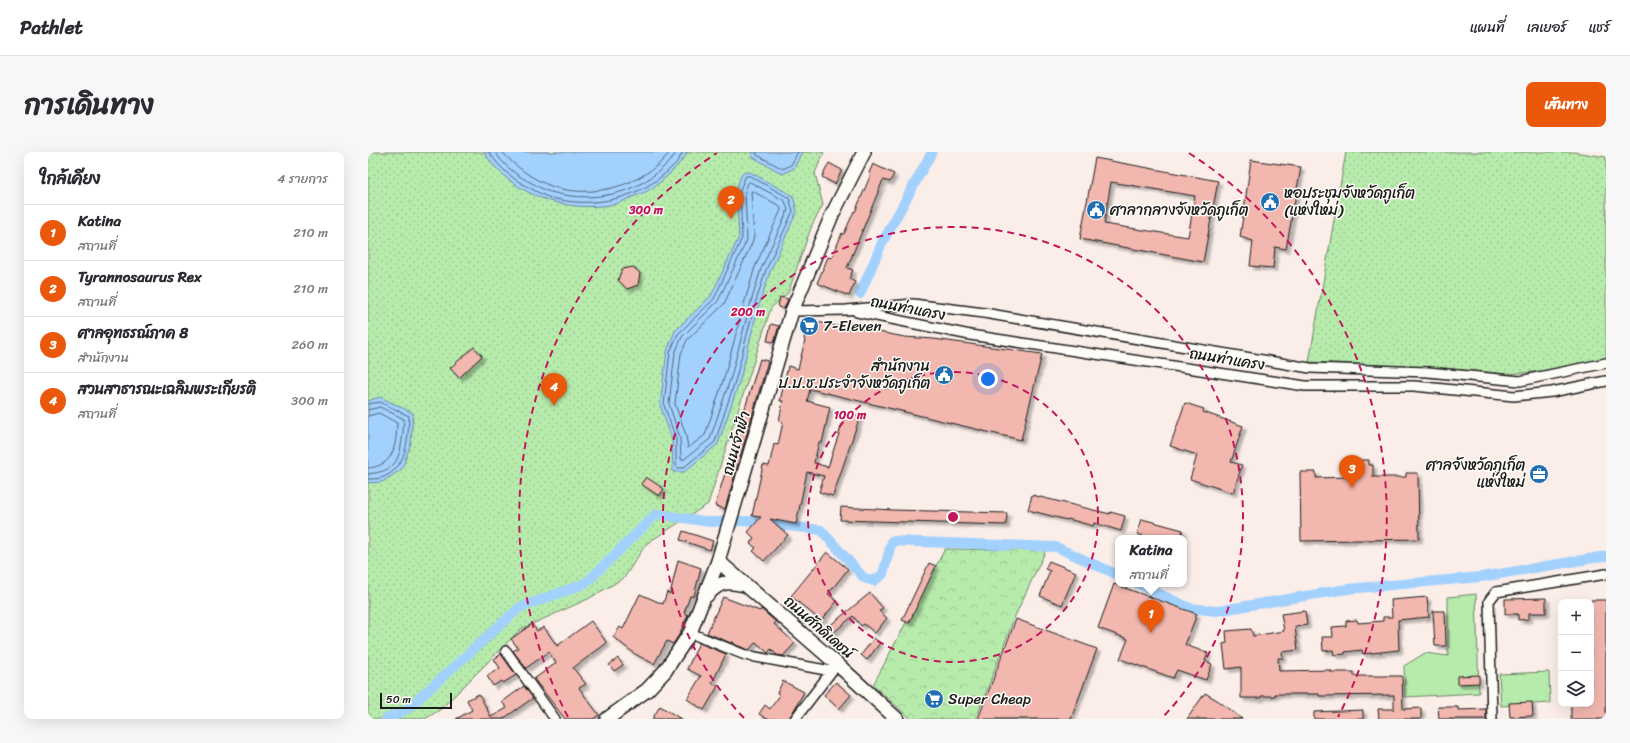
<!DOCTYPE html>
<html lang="th">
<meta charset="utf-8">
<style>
:root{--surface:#fff;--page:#f7f7f7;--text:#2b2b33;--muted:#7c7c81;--line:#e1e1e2;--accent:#ea580c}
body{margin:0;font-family:Sriracha,"Playpen Sans Thai",sans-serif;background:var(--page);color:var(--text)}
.controls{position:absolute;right:12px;bottom:12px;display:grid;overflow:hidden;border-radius:8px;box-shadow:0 4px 16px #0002}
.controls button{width:36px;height:36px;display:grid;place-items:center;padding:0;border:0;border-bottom:1px solid var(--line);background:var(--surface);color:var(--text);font:20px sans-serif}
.scale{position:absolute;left:12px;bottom:10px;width:72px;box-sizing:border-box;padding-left:4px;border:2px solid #1c1c1c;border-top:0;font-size:11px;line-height:14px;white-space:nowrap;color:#1c1c1c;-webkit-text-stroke:3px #fdfcf7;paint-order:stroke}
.you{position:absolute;left:620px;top:227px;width:14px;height:14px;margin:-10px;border:3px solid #fff;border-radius:50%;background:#1a73e8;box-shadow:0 0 0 6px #1a73e833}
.badge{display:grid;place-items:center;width:26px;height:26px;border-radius:50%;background:var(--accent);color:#fff;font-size:13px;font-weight:700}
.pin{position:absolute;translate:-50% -33px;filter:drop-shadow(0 1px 2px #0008)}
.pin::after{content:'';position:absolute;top:21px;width:14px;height:12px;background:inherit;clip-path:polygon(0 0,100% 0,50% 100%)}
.popup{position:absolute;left:747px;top:383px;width:72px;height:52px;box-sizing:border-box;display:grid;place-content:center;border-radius:8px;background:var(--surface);filter:drop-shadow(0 1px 3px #0005);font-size:13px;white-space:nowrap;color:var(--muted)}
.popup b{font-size:15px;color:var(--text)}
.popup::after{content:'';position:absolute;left:50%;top:100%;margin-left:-8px;border:8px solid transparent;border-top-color:var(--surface)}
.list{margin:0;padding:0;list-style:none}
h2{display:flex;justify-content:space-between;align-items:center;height:52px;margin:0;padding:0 16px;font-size:17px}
h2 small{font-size:13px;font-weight:400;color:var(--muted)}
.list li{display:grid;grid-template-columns:26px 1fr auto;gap:12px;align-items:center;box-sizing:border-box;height:56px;padding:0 16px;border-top:1px solid var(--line)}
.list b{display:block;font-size:15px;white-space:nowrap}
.list p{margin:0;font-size:13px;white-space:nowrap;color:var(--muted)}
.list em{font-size:13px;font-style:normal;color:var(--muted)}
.icon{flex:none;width:22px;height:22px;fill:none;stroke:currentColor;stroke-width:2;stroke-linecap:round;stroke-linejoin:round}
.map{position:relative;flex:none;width:1238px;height:567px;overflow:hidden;border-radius:8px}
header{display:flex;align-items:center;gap:24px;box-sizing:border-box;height:56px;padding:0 20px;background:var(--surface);border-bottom:1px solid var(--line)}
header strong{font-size:19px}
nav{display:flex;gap:22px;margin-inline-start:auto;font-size:14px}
.intro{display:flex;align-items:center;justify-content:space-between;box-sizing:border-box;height:96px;padding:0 24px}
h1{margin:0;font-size:28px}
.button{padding:10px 18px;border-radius:8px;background:var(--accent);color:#fff;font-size:14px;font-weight:700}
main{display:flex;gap:24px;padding:0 24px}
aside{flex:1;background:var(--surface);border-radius:8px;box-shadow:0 4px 16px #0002}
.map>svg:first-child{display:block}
</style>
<header>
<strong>Pathlet</strong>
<nav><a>แผนที่</a><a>เลเยอร์</a><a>แชร์</a></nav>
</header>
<div class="intro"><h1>การเดินทาง</h1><a class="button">เส้นทาง</a></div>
<main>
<aside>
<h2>ใกล้เคียง<small>4 รายการ</small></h2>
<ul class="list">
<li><span class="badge">1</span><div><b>Katina</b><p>สถานที่</p></div><em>210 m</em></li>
<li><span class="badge">2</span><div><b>Tyrannosaurus Rex</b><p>สถานที่</p></div><em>210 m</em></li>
<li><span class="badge">3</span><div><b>ศาลอุทธรณ์ภาค 8</b><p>สำนักงาน</p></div><em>260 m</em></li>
<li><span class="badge">4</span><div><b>สวนสาธารณะเฉลิมพระเกียรติ</b><p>สถานที่</p></div><em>300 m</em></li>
</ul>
</aside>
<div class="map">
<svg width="1238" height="567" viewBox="0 0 1238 567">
<defs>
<pattern id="forest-crowns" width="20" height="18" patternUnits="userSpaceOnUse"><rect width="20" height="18" fill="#b7ebac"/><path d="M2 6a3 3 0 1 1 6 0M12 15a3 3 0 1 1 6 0" fill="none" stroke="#9dc993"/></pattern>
<pattern id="park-dots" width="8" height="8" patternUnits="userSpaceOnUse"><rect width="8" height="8" fill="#b7ebac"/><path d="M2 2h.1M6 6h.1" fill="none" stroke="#9dc993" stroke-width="1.8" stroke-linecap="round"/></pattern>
<filter id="shadow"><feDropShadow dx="3.5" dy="3.5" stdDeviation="1" flood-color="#0004"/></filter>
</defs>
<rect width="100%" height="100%" fill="#fbeee9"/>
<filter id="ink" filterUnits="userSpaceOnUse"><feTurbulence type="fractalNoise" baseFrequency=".025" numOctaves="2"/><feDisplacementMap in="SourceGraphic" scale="8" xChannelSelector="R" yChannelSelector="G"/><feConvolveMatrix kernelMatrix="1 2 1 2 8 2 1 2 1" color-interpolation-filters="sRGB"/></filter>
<g filter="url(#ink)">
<path fill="#b7ebac" stroke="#6a8464" d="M1108,442L1111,541L1037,545L1036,514L1057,501L1080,504V445Z
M1181,520L1182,551L1133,554L1131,522Z"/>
<path fill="url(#forest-crowns)" stroke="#6a8464" d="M577,397L678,398L647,464L608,567H543L505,533Z"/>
<path fill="url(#park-dots)" stroke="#6a8464" d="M0,0H456L447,21L455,53L444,73L420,141L403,156L340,352L278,392L256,426L220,447L153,477L73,557L57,567H0Z
M978,0H1206L1238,5V206L1176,219L1140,222L1061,215L941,210Z"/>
<path fill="#a2d1fe" stroke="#6c89a4" d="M116,0H320C308,16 298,27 281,38C276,41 270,43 264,45C259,47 253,51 247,52C199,62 142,43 116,0Z
M385,0H434L426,16L415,22L383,4Z
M382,20L425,44L429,59L402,120L390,156L372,228L350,292L316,320H305L304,287L292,253L299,199L307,179L343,144L371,85L368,38L374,21Z
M12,245L45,261L43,291L34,317L14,330L0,331V249Z"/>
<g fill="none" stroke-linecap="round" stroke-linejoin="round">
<path stroke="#526476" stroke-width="1" d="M121,0C131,16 147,29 164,37C169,40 175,43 180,45C223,58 273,47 304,15C309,11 312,5 315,0
M127,0C135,13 150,25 164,31C170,34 176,39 183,40C230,53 280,40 309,0
M134,0C148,15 164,27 183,34C223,48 276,34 302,0
M388,0L389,3L415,17L423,13L430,0
M378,24H382L421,46L425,59L398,118L386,155L368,226L347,290L315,316H310L308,314V287L296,253L302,200L310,182L346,147L374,86L372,38Z
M382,30L417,49L420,58L393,117L382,153L363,225L342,287L315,308L313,307L312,286L301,252L307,201L314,185L350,149L379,88L377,39L380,31Z
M384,39L412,54L413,58L387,115L376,152L357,223L337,283L320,296L318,283L307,252L313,202L319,188L356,152L384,91L386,84L383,41Z
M0,252L12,250L41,264C40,288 39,317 13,326C9,327 4,327 0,327
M0,258L12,255L36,267C35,279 34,303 26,312C20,319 9,321 0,322
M0,264L11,261L29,271C28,294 26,314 0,316"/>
<path stroke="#a2d1fe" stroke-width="10" d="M492,142L514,91L564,0
M770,432L822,456L848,459L979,437L1113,425L1238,404
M18,567L39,557L151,456L218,431L288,362L342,370L379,369L453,378L496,426L506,429L515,422L524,389L688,395L750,423"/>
</g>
<path fill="#f2b7af" stroke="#1c1c1c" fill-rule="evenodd" filter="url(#shadow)" d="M727,6L850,29L835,110L712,87ZM743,30L827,44L820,85L736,72Z
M883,8L933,15L918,97L907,95L905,116L882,114L885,89L872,85Z
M461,11L474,18L467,32L454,25Z
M505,12L526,22L522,30L515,28L479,116L485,118L481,127L487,130L481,144L449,131L460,105L464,106L474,81L476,82L486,59L487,60L503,22L501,21Z
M265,115L272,121L270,133L259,137L250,128L254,117Z
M412,145L420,147L416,157L410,155Z
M436,167L481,177L482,171L494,174V177L537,185L566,187L674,202L653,288L442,237L439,249L462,255L454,291L451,290L446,311L460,315L478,260L492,264L465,344L451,340L456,324L439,320L428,372L402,367L420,383L396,409L385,399L388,396L382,391L386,386L380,380L393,365L384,364L395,313L401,314L406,292L410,293L415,270L411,269L415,249H412L420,214L430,217L437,188L436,187L437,180H433Z
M403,172L411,174L406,190L399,189Z
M106,195L114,204L91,226L82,216Z
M392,207L400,209L357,357L347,354Z
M817,251L836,257L835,260L875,274L863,310L874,313L865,341L822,327L829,303L802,294Z
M984,308H1001V313H1005V325H1038V321H1050L1051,387L933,389L932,320H948V326L980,325V313H984Z
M278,325L296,337L291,344L273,332Z
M664,343L742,362V360L757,364L753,379L726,371L725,374L700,367L699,368L660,358Z
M473,355L525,358L639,361L638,373L472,368Z
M774,367L815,378L812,386H781L769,382Z
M315,379L345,389L342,398L312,388Z
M459,400L480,417L460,442L469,449L453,469L423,444Z
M310,408L333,416L326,444H322L316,461L320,463L311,483L305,492L299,489L286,512L267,502L245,485L252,475L255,477L272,442L295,452L299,440L302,442Z
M681,409L708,420L694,453L672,444L682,419L677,417Z
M561,411L568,414L541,471L534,468Z
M746,432L829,462L817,493L840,501L837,509L844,512L838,528L809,518L805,526L752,507L760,487L730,476Z
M502,441L515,456L511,459L519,466L507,481L496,472L493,474L485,464L465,481L460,475Z
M355,445L392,459L393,457L408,470L406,472L427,491L415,504L409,503L403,497L400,501L388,490L381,498L368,493L364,489L363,491L339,481Z
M1059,445L1061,465L1030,468L1031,498L995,502L994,498L977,500V502L966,503L965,498L955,499L954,485H965L964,475L978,474V469L989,468L990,471L1015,469V465H1024L1023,448Z
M1178,446V461H1161V467L1150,468V462H1137V447Z
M1223,448H1238V567H1203V552H1223Z
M937,459L939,473L927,475L930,498L914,500L915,506H910L911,519L962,518V520H986V524H1034L1035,557L1053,556V567H1011L1010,557H1026V543L951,544V542H907V544H893V546H873V515L858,517L855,492L859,491L858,479L883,477L885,484L916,479L913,462Z
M1065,459H1077L1078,494H1067Z
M648,467L729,497L703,567H610Z
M223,469L239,491L205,516L218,532L211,536L231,563L225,567H197L166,527L188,511L181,500L158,516L145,499L150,496L143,487L164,472L169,479L176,475L189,494Z
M506,486L512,491L499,508L493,503Z
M331,491L358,502L344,531L350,534L336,558L319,547L333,524L319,517Z
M133,502L148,523L135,531L133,529L125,534L119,524L132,516L126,507Z
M250,506L255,513L246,519L241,513Z
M1111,523V531L1089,532V524Z
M415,529L436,540L421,567H399L391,562L397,553L402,557L412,543L409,541Z
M468,530L483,543L471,557L456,543Z
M156,534L165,546L135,567H88L104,558L99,548L111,542L123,565L139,556L134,550Z
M837,541L849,548L874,567H819Z
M1164,550L1165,564L1142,565L1141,551Z
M292,554L313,567H284Z
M1070,555H1090V558L1118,557V567H1071Z
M995,558V567H946V560Z"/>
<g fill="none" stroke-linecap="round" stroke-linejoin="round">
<defs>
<path id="street" d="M424,159L478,158L545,152L616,161L942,216L1060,220L1152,229L1238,211
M489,160L602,183L937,234H1046L1146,244L1184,240L1238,229
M322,481L377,503L463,519
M138,499L187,567
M427,567L466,516
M1124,567L1121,449L1128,440L1238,422"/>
<path id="secondary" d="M350,409L469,512L529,567
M338,444C352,429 357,429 377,433
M239,567L279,538L297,519L322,481L350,409L424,159L464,63L496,0"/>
</defs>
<use href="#street" stroke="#1c1c1c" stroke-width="12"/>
<use href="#secondary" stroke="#1c1c1c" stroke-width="16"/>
<use href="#street" stroke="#fdfcf7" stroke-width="9"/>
<use href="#secondary" stroke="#fdfcf7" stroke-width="13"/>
</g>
</g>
<g fill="none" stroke="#c2185b" stroke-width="2" stroke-dasharray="7 5">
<circle cx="585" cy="365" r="145"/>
<path d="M376 566A290 290 0 1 1 794 566"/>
<path d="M200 565A434 434 0 0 1 349 1M821 1A434 434 0 0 1 970 565"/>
</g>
<defs>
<symbol id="civic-disc" viewBox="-11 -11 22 22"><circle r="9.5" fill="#1f6fb2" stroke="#fdfcf7"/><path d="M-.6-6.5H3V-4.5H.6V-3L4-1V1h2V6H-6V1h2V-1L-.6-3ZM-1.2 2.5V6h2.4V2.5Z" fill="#fff"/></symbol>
<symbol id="supermarket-disc" viewBox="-11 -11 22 22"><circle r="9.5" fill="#1f6fb2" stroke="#fdfcf7"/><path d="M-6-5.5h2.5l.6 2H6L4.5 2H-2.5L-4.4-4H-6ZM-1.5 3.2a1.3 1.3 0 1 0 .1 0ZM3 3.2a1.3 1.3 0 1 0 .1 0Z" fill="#fff"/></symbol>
<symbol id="office-disc" viewBox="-11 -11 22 22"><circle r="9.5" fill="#1f6fb2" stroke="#fdfcf7"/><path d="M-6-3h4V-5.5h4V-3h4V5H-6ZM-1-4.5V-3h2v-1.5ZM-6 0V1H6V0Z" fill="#fff"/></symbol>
</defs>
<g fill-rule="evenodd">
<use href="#civic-disc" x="891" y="39" width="22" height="22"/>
<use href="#civic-disc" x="717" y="47" width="22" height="22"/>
<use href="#supermarket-disc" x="430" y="163" width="22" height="22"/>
<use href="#civic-disc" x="565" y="212" width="22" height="22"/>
<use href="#office-disc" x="1160" y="311" width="22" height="22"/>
<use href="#supermarket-disc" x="555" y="536" width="22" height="22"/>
</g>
<g text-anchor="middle" stroke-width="3" stroke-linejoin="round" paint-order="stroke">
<g font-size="15" fill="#1c1c1c" stroke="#fdfcf7" text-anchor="start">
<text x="916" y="46">หอประชุมจังหวัดภูเก็ต<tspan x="916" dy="17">(แห่งใหม่)</tspan></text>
<text x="742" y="63">ศาลากลางจังหวัดภูเก็ต</text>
<text x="455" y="179">7-Eleven</text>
<text x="562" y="219" text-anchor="end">สำนักงาน<tspan x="562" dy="17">ป.ป.ช.ประจำจังหวัดภูเก็ต</tspan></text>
<text x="1157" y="318" text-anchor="end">ศาลจังหวัดภูเก็ต<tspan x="1157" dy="17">แห่งใหม่</tspan></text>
<text x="580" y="552">Super Cheap</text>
</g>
<g font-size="15" fill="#1c1c1c" stroke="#fdfcf7">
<text transform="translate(540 156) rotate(11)" y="5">ถนนท่าแครง</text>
<text transform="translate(859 207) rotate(9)" y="5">ถนนท่าแครง</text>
<text transform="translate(368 291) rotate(-74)" y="5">ถนนเจ้าฟ้า</text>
<text transform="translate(451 475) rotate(41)" y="5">ถนนศักดิเดชน์</text>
</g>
</g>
<circle cx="585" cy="365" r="6" fill="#c2185b" stroke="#fdfcf7" stroke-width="2"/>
<g font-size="12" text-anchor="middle" font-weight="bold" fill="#c2185b" stroke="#fdfcf7" stroke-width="3" stroke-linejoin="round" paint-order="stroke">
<text x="278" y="62">300 m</text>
<text x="380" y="164">200 m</text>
<text x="482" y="267">100 m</text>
</g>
</svg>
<div class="controls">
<button>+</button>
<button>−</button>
<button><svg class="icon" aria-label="layers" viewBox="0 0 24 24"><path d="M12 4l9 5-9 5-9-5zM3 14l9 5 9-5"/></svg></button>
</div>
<div class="scale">50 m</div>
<div class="you"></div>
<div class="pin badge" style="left:783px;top:481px">1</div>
<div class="popup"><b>Katina</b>สถานที่</div>
<div class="pin badge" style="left:363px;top:67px">2</div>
<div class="pin badge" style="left:984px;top:336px">3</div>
<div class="pin badge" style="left:186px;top:254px">4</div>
</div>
</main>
